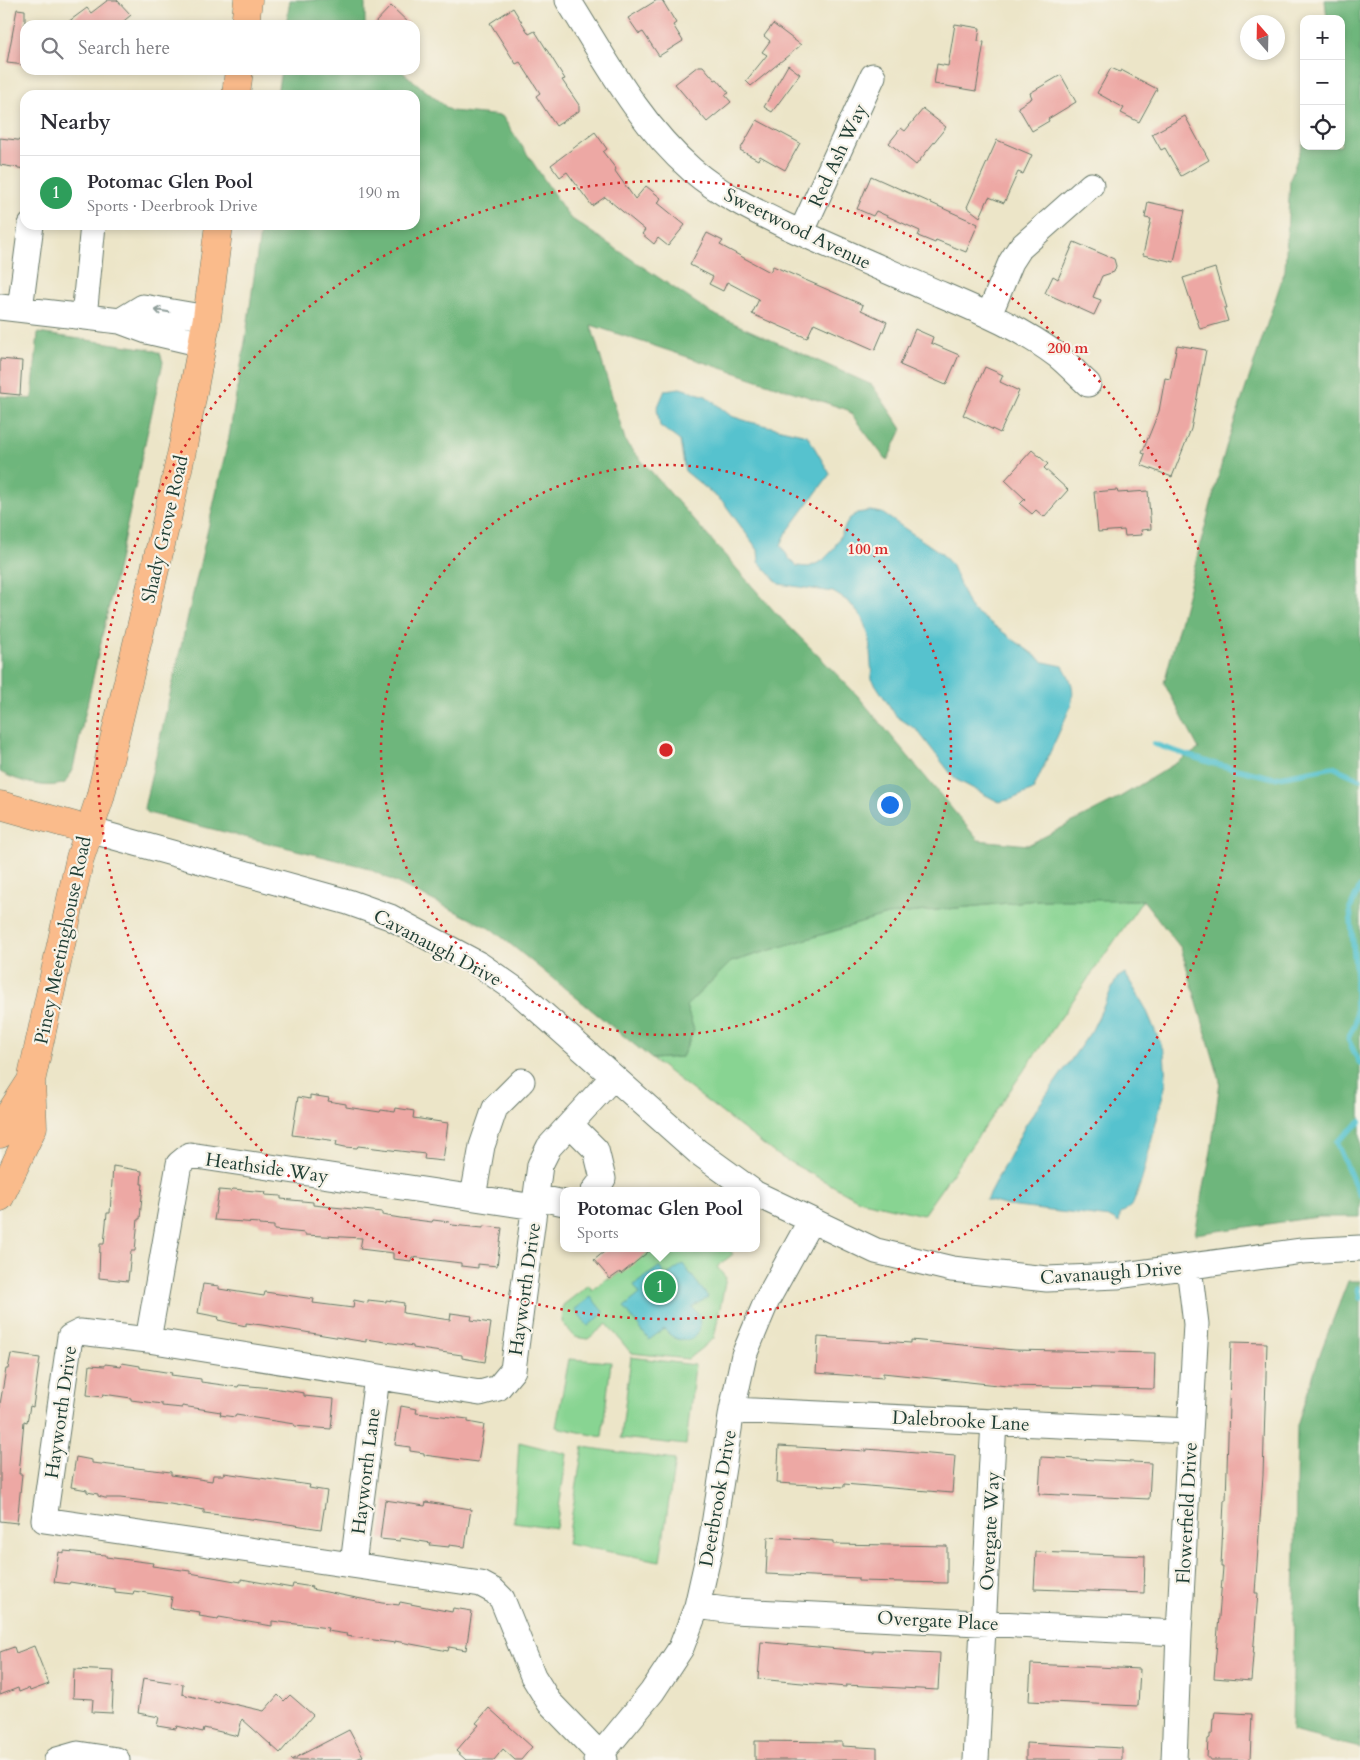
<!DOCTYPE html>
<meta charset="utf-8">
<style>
:root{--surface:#fff;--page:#f2f2f3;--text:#2b2b33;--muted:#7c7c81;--line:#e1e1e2;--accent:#2563eb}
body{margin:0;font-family:Cardo,serif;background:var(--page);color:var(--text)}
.controls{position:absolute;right:15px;top:15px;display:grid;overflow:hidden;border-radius:10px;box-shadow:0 2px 8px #0003}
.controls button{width:45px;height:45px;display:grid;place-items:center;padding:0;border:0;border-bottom:1px solid var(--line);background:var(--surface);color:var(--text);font:25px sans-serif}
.compass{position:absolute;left:1240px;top:15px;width:45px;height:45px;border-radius:50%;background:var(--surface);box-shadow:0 2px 8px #0003;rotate:340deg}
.you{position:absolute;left:889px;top:804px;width:18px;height:18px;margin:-12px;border:4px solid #fff;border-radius:50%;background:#1a73e8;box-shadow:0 0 0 8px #1a73e833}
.badge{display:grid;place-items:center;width:32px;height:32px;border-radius:50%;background:var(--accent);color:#fff;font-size:16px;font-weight:700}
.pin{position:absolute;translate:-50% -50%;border:2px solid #fff;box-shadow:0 1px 5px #0006}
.popup{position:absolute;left:560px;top:1187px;width:200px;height:65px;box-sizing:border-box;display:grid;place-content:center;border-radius:10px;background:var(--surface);filter:drop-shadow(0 1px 4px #0005);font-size:16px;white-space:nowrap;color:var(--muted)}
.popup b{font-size:19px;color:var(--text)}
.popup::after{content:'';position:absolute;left:50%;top:100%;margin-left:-10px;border:10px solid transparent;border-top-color:var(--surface)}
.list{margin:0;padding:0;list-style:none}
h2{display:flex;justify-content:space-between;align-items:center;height:65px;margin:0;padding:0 20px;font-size:21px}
h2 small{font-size:16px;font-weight:400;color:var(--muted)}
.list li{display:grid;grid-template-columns:32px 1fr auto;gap:15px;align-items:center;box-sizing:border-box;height:75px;padding:0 20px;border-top:1px solid var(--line)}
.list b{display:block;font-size:19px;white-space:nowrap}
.list p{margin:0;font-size:16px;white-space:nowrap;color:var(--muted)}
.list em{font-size:16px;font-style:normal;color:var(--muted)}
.icon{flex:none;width:28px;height:28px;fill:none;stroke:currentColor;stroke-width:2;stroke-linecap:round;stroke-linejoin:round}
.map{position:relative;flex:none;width:1360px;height:1760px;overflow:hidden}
.search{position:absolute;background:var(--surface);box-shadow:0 2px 8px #0003;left:20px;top:20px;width:400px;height:55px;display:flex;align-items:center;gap:12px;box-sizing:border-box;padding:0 18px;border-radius:15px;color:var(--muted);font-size:19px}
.panel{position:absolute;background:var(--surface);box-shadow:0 2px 8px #0003;left:20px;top:90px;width:400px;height:140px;border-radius:15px}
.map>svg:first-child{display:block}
</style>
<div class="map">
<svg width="1360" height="1760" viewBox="0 0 1360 1760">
<rect width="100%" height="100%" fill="#f7f3e8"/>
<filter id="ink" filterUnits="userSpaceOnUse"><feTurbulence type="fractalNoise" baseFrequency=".02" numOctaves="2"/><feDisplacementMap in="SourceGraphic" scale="10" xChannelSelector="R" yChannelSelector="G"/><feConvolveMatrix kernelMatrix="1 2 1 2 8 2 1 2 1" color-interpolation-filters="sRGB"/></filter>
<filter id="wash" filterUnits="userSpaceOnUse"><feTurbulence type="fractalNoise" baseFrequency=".0096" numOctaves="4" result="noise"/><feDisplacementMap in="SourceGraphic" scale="20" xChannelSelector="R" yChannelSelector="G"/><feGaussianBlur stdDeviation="1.12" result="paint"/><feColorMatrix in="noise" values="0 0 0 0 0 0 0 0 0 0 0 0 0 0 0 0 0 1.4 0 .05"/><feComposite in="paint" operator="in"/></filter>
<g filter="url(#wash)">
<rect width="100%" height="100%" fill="#ece5c8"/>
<path fill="#88d492" stroke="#548863" d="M1076,899L1143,900L923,1215L859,1200L777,1155L652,1059L682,1057L694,1030L686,1006L731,962L887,915L1038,900Z
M653,1248H728L733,1254L717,1267L726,1278L714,1338L688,1359L631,1353L607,1324L588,1339L575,1337L562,1322L563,1305L589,1285L592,1290L606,1279L612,1278Z
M631,1357L695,1365L686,1445L621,1438Z
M569,1359L611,1362L602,1437L556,1427Z
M519,1442L567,1454L556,1528L514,1522Z
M583,1447L675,1460L660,1561L567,1544Z"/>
<path fill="#6eb67c" stroke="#467a58" d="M290,0H365V25H286Z
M1325,0H1360V1217H1318L1195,1234L1211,1151L1220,1081L1181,948L1143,900H1038L887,915L731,962L686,1006L694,1030L682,1057L652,1059L493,930L365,867L148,813L144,808L229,437L246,336L261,225H415V95H277L281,70H400L451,111L502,116L569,217L711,313L872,385L902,429L887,461L848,410L591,325L626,443L774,611L857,695L978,840L1028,845L1112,802L1199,749L1164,683L1226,447L1285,270L1290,179L1304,140V146H1341V19H1327Z
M38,333L150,349L160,353L163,362L73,768L65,783C46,790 18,781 0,772V396L32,399Z
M1348,1281H1360V1748L1292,1731L1297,1425L1321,1351Z"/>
<path fill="#56c2ce" stroke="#3a8081" d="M680,388L706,396L731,416L750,422L807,435L830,474L787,532L781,545L788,557L797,566L809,567L822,561L833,550L849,519L857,513L870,511L882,513L941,553L951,564L970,608L1044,662L1063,666C1072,681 1075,689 1071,706L1033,790L1012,799L999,802L955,779L917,730L896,716L872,679L869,636L862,618L849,602L833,592L779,584L759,562L758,550L724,503L685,471L680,441L660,426L657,409L665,390Z
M1125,973L1146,1009L1164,1052L1166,1083L1142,1179L1133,1204L1120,1215L1119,1223L1111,1218L1008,1206L986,1200L1026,1124L1092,1030L1117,978Z
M683,1264L708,1297L692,1307C714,1330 686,1355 664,1329L649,1340L624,1307L640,1294L634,1285L659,1267L666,1276Z
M591,1297L604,1313L588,1326L575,1309Z"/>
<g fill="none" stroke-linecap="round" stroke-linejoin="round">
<path stroke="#56c2ce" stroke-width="5.5" d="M1154,744L1211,763L1274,778L1333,767L1360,779
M1360,887L1350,909L1356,976V1021L1348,1039L1360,1064
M1360,1122L1336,1142L1360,1196
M1358,1288L1360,1298"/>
</g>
<g id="blocks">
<path fill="#eda8a4" d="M108,0H117L131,15L119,25H64L87,8L91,13Z
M657,0H662L676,23L673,25L683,41L659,56L643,32L639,34L628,18Z
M391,6L411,25H373Z
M513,8L529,34L535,31L565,79L562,80L579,105V111L556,126L536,96L540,93L520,62L516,64L490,23Z
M17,9L25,10V65L7,63Z
M773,24L801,45L751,86L746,81L767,55L762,52L770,41L764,36Z
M955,24L980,28L978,41L984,42L976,91L934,84L937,64L948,66Z
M788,65L800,74L772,112L764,107Z
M698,66H703L715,80L717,79L729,93L725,95L731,102L707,122L675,84Z
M1111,68L1120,72L1121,70L1157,89L1139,122L1121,113L1124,108L1097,93Z
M1061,75L1076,102L1048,119L1049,121L1032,131L1018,107L1032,98L1030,93Z
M923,109L946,127L916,165L889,143L901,128L905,131Z
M1185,116L1209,160L1181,176L1165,148L1161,150L1152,134Z
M757,120L800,143L785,170L760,156L758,160L740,150Z
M595,132L607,149L603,152L616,169L615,171L635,199L646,186L661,198L658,203L685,225L668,246L658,238L654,244L642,234L645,230L605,197L592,206L567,172L560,177L551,165Z
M0,138L25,141V169L0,165Z
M997,140L1032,155L1023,174L1018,172L1004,203L989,197L980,217L967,207Z
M871,176L978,224L966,252L936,240L935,243L918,236L920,231L876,211L873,216L857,209Z
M1148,202L1185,210L1174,262L1143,255L1151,219L1145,218Z
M707,233L723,241L720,245L770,272L773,266L863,305L861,310L887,322L875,350L814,323L807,338L752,314L759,299L727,282L723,291L709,284L713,277L690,265Z
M1074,242L1114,259L1116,266L1114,272L1102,276L1093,297L1101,300L1094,315L1045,293L1053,276L1058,279Z
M1215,268L1227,308H1224L1228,321L1200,329L1183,278Z
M915,329L933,337L931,343L959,355L946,385L900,365Z
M1177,345L1206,350L1191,429L1172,477L1141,465L1145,454L1142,453L1159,411L1165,378L1170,379Z
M0,359L22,361L20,395L0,393Z
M985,367L1003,375L1000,382L1019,391L1000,433L963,415Z
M1032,450L1048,464L1044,468L1068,490L1044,517L1036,510L1032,514L1020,504L1025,499L1005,480Z
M1117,490L1118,493L1148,491L1151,529L1141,530L1142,535L1125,536L1124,530L1098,532L1094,492Z
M310,1095L329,1098L328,1101L346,1104V1107L380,1112L381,1110L395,1112L396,1108L414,1111L413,1118L448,1123L443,1161L424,1159L425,1154L358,1146L357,1148L345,1147L336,1145L337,1141L292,1135L298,1097L310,1099Z
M113,1166L142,1171L141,1184H143L140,1219H138L135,1251H131L128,1281L99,1278L100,1244H104L107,1213H110Z
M233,1189L266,1192L265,1195L281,1196V1199L313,1202V1205L382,1212V1215L400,1218L432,1222L433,1220L449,1222L452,1225L483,1228V1226L502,1228L497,1266L478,1264V1268L461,1266V1263L412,1257L411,1261L393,1259V1253L360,1249L362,1238L305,1235V1233L274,1230V1226L259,1225V1223L214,1220L219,1190L231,1191Z
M609,1248H653L621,1274L620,1272L610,1279L594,1260Z
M203,1284L219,1286V1289L264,1296L265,1292L314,1299L313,1303L353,1308L354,1300L368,1303V1300L386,1302V1300L404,1303L403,1313L450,1320L451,1313L472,1316L471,1320L491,1323L485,1362L462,1358V1355L413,1348V1346L366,1339V1342L262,1325L246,1323V1326L218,1320L219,1317L198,1313Z
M818,1337L911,1343V1340L1014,1350L1155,1353L1154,1389L1007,1386L883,1373V1378L816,1373Z
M1231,1342L1267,1343L1263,1475L1255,1593H1258L1251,1681L1214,1678L1223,1567H1221L1224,1500H1226Z
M11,1354L40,1358L33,1407L30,1406L27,1422L24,1421L19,1474H22L17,1523L0,1521V1404L6,1369H8Z
M122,1363L140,1366V1368L172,1373L171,1375L201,1379V1382L238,1387L239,1385L273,1388L304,1393V1396L334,1399L331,1429L294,1426V1424L236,1415L235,1417L220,1415L221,1412L182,1406V1408L162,1406V1404L131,1400V1398L103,1394L102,1397L87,1395L90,1365L105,1366V1364L121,1366Z
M401,1406L417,1409L416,1413L468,1419V1422L484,1425L478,1462L424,1455V1453L410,1451V1447L395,1445Z
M779,1446L866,1451V1449L955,1456L952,1493L844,1484V1487L777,1483Z
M76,1457L92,1460V1463L154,1470L171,1472V1475L212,1481L213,1475H224V1473L310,1485L309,1488L327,1491L321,1529L275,1522L204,1513V1510L170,1504L120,1498H105L98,1496V1494L87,1492V1490L71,1487Z
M1041,1457L1151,1463L1149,1499L1039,1494Z
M385,1500L425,1506L426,1502L471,1509L465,1547L449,1545V1547L430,1545L431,1543L400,1538V1541L380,1539Z
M768,1537L833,1541V1544L947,1546V1583L858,1581V1578L766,1574Z
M64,1551L106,1555V1557L153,1563L152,1566L190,1571V1573L241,1582V1579L292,1588L293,1584L312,1587L311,1589L382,1603L399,1605L400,1602L452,1612L453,1608L472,1611L466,1650L449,1647L448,1651L395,1641V1643L346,1636L347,1634L327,1631L328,1628L272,1621V1626L219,1617L218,1619L199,1616L200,1612L170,1608L172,1597L134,1591L133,1594L115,1592V1589L70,1582L69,1584L54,1582L59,1552L64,1553Z
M1036,1552L1145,1556L1144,1593L1034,1589Z
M761,1642L873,1652V1650L940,1653L938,1690L846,1685V1687L758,1679Z
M34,1646L49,1684L30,1691L29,1688L19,1692L18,1688L0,1695V1652L14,1647L16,1653Z
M1031,1664L1140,1669L1138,1706L1029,1701Z
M74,1669L114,1671L112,1713L92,1712L93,1699L73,1698Z
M143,1678L183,1684L182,1694L219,1703L220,1701L264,1711L278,1695L284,1701L290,1695L313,1715L280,1753L242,1719L238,1736L204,1728L203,1732L177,1726L176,1729L157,1726L159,1717L138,1713Z
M489,1708L532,1747L521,1760H515L503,1749L494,1760H466L456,1751L479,1725L476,1723Z
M1215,1712L1252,1714L1250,1760H1210V1758H1207L1208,1739L1210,1738V1734H1212L1213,1718H1214Z
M349,1730L363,1756L355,1760H291Z
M755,1741L842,1742V1746L877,1748V1760H755Z
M1026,1743L1122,1748V1760H1026Z"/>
</g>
</g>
<g filter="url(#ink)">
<use href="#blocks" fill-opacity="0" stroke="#677868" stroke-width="1"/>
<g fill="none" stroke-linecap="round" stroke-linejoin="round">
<defs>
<path id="minor" d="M568,0C605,59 639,124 692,170C720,194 753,210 786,226C834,248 883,269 931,290C975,309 1020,327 1058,356C1069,365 1078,375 1088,384
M801,233L873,76
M0,307L120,321L147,331L203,344
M20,309L31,225
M989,315L1011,262L1020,248L1091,185
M84,317L93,225
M120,321L143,307L207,318
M89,830L348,902L390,917L480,965L516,990L698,1152L752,1191
M570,1124L596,1150L603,1179L594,1191
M756,1194L876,1251L952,1269L1047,1279L1117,1276L1302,1251L1360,1248
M473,1197L482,1146L495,1108L522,1081
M536,1197L564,1203
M148,1340L179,1164L190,1155L535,1207
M732,1410L1190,1431
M353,1564L377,1377
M697,1606L733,1611L1179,1633
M57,1760L78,1754L117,1760
M596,1760L652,1692L681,1648L697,1606L711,1544L732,1410L744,1355L767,1300L811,1220
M605,1760L549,1702L533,1676L502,1599L494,1591L481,1584L44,1520L70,1337L80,1332L148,1340L480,1393L498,1388L513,1370L540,1165L549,1147L613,1077
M976,1760L994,1421
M1174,1760L1179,1633L1196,1324L1189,1267"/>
<path id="major" d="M245,25L248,0
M236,95L239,70
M0,805L89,830
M0,1134L5,1121L31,1081
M0,1197L33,1127L31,1081L80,858L100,798L167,519L183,446L207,318L219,225"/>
</defs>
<use href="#minor" stroke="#677868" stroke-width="27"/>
<use href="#major" stroke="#677868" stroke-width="29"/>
<use href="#minor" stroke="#fff" stroke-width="25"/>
<use href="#major" stroke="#fabb8b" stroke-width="28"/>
</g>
<defs><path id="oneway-shaft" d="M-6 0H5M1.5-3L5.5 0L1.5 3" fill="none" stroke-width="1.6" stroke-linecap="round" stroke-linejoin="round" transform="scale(1.25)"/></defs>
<use stroke="#8f9e9a" href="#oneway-shaft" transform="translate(162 311) rotate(-170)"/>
</g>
<g fill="none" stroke="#d62828" stroke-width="2.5" stroke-dasharray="2.5 5">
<circle cx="666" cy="750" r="285"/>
<circle cx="666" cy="750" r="569"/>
</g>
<g text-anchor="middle" stroke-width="4.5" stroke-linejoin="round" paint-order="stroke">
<g font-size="19" fill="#1f3d34" stroke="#f7f3e8">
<text transform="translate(837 155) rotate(-65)" y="7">Red Ash Way</text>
<text transform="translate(798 228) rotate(26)" y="7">Sweetwood Avenue</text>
<text transform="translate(164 529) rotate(-77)" y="7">Shady Grove Road</text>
<text transform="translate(62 940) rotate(-78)" y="7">Piney Meetinghouse Road</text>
<text transform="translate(438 947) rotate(28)" y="7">Cavanaugh Drive</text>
<text transform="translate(267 1167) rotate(8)" y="7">Heathside Way</text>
<text transform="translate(1111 1272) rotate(-4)" y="7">Cavanaugh Drive</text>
<text transform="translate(524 1289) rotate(-82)" y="7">Hayworth Drive</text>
<text transform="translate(60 1412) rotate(-82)" y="7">Hayworth Drive</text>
<text transform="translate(961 1420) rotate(3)" y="7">Dalebrooke Lane</text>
<text transform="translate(365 1471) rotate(-83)" y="7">Hayworth Lane</text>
<text transform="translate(717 1498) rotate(-80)" y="7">Deerbrook Drive</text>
<text transform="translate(1186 1513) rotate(-87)" y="7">Flowerfield Drive</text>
<text transform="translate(989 1531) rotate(-87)" y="7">Overgate Way</text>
<text transform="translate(938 1620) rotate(3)" y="7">Overgate Place</text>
</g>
</g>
<circle cx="666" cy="750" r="8" fill="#d62828" stroke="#f7f3e8" stroke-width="2.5"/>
<g font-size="15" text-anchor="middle" font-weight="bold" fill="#d62828" stroke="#f7f3e8" stroke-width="4.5" stroke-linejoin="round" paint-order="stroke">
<text x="1068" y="353">200 m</text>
<text x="868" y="554">100 m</text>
</g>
</svg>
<div class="controls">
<button>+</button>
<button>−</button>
<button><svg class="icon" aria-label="locate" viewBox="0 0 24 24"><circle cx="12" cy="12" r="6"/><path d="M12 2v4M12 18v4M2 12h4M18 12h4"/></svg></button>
</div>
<svg class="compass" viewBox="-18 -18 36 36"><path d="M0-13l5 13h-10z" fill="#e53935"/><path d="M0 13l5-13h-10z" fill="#7c7c81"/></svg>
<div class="you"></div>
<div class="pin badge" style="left:660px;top:1287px;background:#2e9e5b">1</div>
<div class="popup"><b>Potomac Glen Pool</b>Sports</div>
<div class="search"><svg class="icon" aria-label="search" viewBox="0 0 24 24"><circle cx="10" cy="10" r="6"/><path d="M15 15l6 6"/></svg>Search here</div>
<section class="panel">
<h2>Nearby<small></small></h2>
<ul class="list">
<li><span class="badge" style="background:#2e9e5b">1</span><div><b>Potomac Glen Pool</b><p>Sports · Deerbrook Drive</p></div><em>190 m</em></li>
</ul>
</section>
</div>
